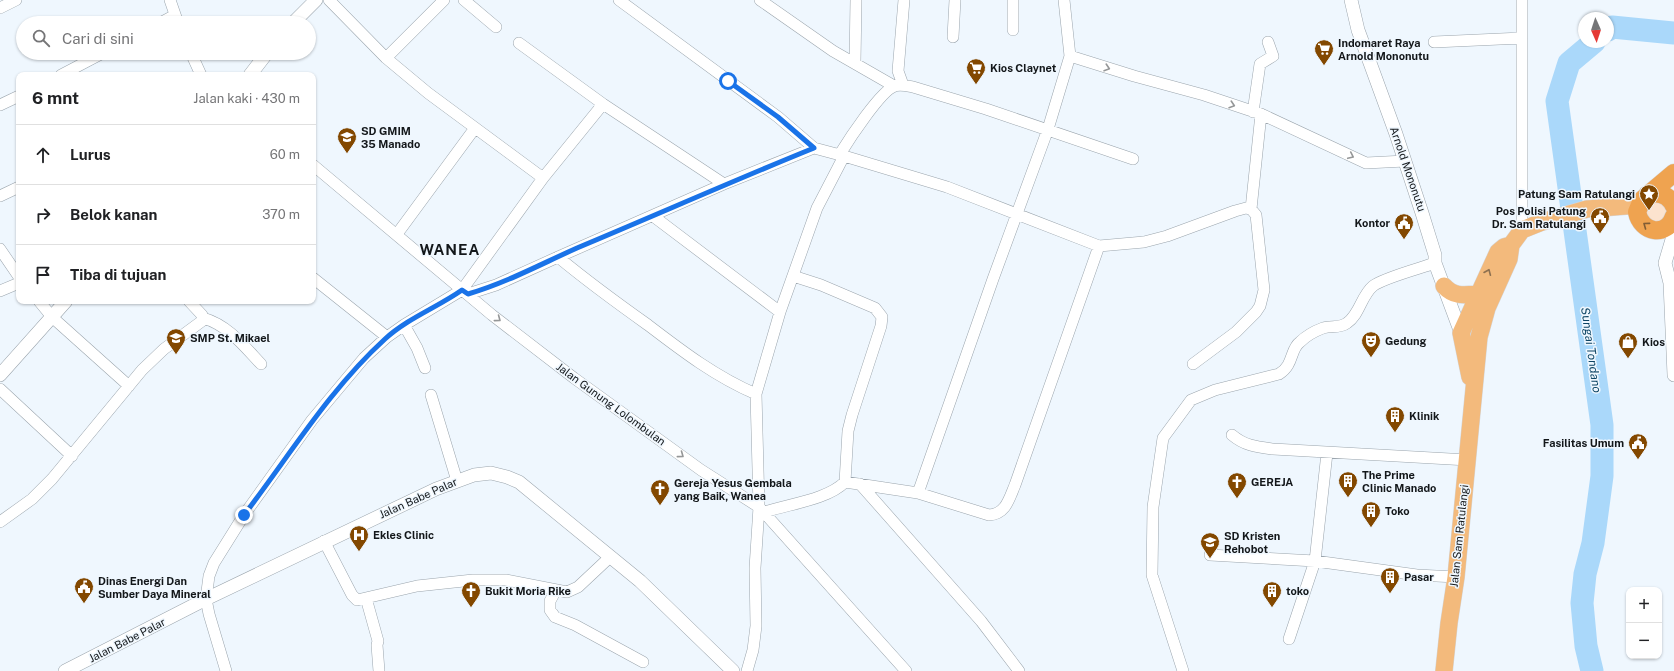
<!DOCTYPE html>
<html lang="id">
<meta charset="utf-8">
<style>
:root{--surface:#fff;--page:#f2f2f2;--text:#202124;--muted:#757577;--line:#e0e0e0}
body{margin:0;font-family:"Public Sans",sans-serif;background:var(--page);color:var(--text)}
.controls{position:absolute;right:12px;bottom:12px;display:grid;overflow:hidden;border-radius:8px;box-shadow:0 1px 3px #0004}
.controls button{width:36px;height:36px;display:grid;place-items:center;padding:0;border:0;border-bottom:1px solid var(--line);background:var(--surface);color:var(--text);font:20px sans-serif}
.compass{position:absolute;left:1578px;top:12px;width:36px;height:36px;border-radius:50%;background:var(--surface);box-shadow:0 1px 3px #0004;rotate:177deg}
.stop{position:absolute;width:12px;height:12px;margin:-9px;border:3px solid #1a73e8;border-radius:50%;background:#fff}
.stop.end{background:#1a73e8;border-color:#fff;box-shadow:0 1px 4px #0008}
.list{margin:0;padding:0;list-style:none}
h2{display:flex;justify-content:space-between;align-items:center;height:52px;margin:0;padding:0 16px;font-size:17px}
h2 small{font-size:13px;font-weight:400;color:var(--muted)}
.list li{display:grid;grid-template-columns:26px 1fr auto;gap:12px;align-items:center;box-sizing:border-box;height:60px;padding:0 16px;border-top:1px solid var(--line)}
.list b{display:block;font-size:15px;white-space:nowrap}
.list em{font-size:13px;font-style:normal;color:var(--muted)}
.icon{flex:none;width:22px;height:22px;fill:none;stroke:currentColor;stroke-width:2;stroke-linecap:round;stroke-linejoin:round}
.map{position:relative;flex:none;width:1674px;height:671px;overflow:hidden}
.search{position:absolute;background:var(--surface);box-shadow:0 1px 3px #0004;left:16px;top:16px;width:300px;height:44px;display:flex;align-items:center;gap:10px;box-sizing:border-box;padding:0 14px;border-radius:22px;color:var(--muted);font-size:15px}
.panel{position:absolute;background:var(--surface);box-shadow:0 1px 3px #0004;left:16px;top:72px;width:300px;height:232px;border-radius:8px}
.map>svg:first-child{display:block}
</style>
<div class="map">
<svg width="1674" height="671" viewBox="0 0 1674 671">
<rect width="100%" height="100%" fill="#eff7fe"/>
<path fill="#fce3ce" d="M1649,198L1667,205V215L1660,222L1647,220L1643,206Z"/>
<g fill="none" stroke-linecap="round" stroke-linejoin="round">
<path stroke="#aad8fa" stroke-width="23" d="M1608,30L1612,27L1674,33
M1592,671L1586,646L1582,603L1585,574L1593,543L1602,476V425L1557,101L1569,63L1594,42"/>
<defs>
<path id="minor" d="M170,0L178,23
M329,0L386,58L428,93L543,178
M464,0L496,27
M619,0L778,117L814,148
M760,0L833,51L894,86
M0,8L16,0
M160,23L175,15
M1013,30V0
M953,37L955,0
M1434,42L1522,38
M519,43L603,104L724,184
M191,53L201,75
M1070,56L1134,76L1204,95L1261,114L1366,163L1405,161
M386,58L444,0
M855,63L856,0
M61,75L103,53
M903,85L898,71L904,0
M0,105L19,96
M1253,112L1260,64L1273,56L1268,42
M840,154C848,141 881,90 895,86C900,84 908,86 913,87L986,109L1133,159
M844,156L947,187L1099,246L1144,242L1167,236L1235,211L1246,208L1251,209L1256,215L1264,290L1260,306L1256,312L1236,332L1193,364
M313,165L492,315L574,378L701,470L759,507L906,671
M0,196L19,187
M1251,209L1261,114
M653,216L780,312
M1522,230V0
M397,234L475,128
M0,249L19,277
M558,257C587,281 617,303 648,325C682,351 716,377 756,394
M793,276L821,285L875,308L882,317L881,326L852,415L848,431L845,482
M313,278L387,337
M0,291L19,283
M468,294L496,285L558,257L724,184L814,148L844,156L817,208L780,312L756,394L759,507L755,568L756,626L753,650L747,671
M39,301L52,317L129,386
M203,318C228,325 244,346 261,364
M404,325L417,348L425,368
M0,389L72,456
M431,395L457,481
M1232,435C1245,446 1257,447 1273,449L1468,460
M860,484L981,621L1019,671
M918,493L993,279L1048,129L1070,56L1064,0
M765,512C788,504 827,500 845,482L918,493L989,515C1006,514 1009,499 1015,485L1099,246
M0,522L32,499L52,479L142,370L164,349L202,321L203,318L202,315L189,301
M324,541L352,595L357,600L417,586L473,580H506L567,592L578,587L610,557
M1210,555L1315,561L1417,575L1456,577
M556,590L550,601V610L555,617L575,625L643,662
M366,598L378,641L377,645L379,671
M1289,639L1315,561L1327,453
M226,671L209,614L206,599L209,576L214,563L244,515L312,420L364,358L387,337L404,325L462,290L543,178L603,104
M1183,671L1152,575L1153,507L1163,438L1191,400L1215,390L1279,374C1294,365 1290,349 1300,342C1306,336 1315,331 1323,328C1331,325 1339,329 1347,323C1360,314 1361,296 1373,286C1383,278 1421,268 1435,263"/>
<path id="tertiary" d="M1351,0L1358,30L1396,134L1422,213L1435,255V263L1461,333
M293,23L316,0
M250,75L267,53
M1673,236L1665,263L1670,283L1674,375
M0,375L66,301
M65,671L206,599L436,489L474,475L491,473L507,477L519,482L640,581L733,671"/>
<path id="primary" d="M1444,286C1454,297 1464,295 1478,294
M1470,377L1461,333L1498,252L1504,247L1511,245
M1444,671L1449,623L1456,577L1479,337L1487,308L1509,259L1511,245L1522,230L1542,222L1587,209L1639,205"/>
<path id="trunk" d="M1674,173L1642,200L1637,212C1641,233 1667,238 1674,216
M1647,195C1659,191 1669,195 1674,206"/>
</defs>
<use href="#minor" stroke="#9ba5ad" stroke-width="12"/>
<use href="#tertiary" stroke="#9ba5ad" stroke-width="14"/>
<use href="#primary" stroke="#d5d5d6" stroke-width="18"/>
<use href="#trunk" stroke="#d5d5d6" stroke-width="19"/>
<use href="#minor" stroke="#fff" stroke-width="11"/>
<use href="#tertiary" stroke="#fff" stroke-width="13"/>
<use href="#primary" stroke="#f3ba7c" stroke-width="17"/>
<use href="#trunk" stroke="#efa350" stroke-width="18"/>
</g>
<defs><path id="oneway-chevron" d="M-2-3.5L2.5 0L-2 3.5" fill="none" stroke-width="1.6" stroke-linecap="round" stroke-linejoin="round"/></defs>
<g stroke="#959798">
<use href="#oneway-chevron" transform="translate(1107 68) rotate(18)"/>
<use href="#oneway-chevron" transform="translate(1232 105) rotate(18)"/>
<use href="#oneway-chevron" transform="translate(1351 156) rotate(25)"/>
<use href="#oneway-chevron" transform="translate(498 319) rotate(37)"/>
<use href="#oneway-chevron" transform="translate(681 455) rotate(36)"/>
</g>
<use stroke="#815d35" href="#oneway-chevron" transform="translate(1646 225) rotate(-144)"/>
<use stroke="#8e7150" href="#oneway-chevron" transform="translate(1488 272) rotate(-67)"/>
<g fill="none" stroke-linecap="round" stroke-linejoin="round">
<path stroke="#1a73e8" stroke-width="5" d="M244,515C290,455 329,390 385,339C408,318 438,307 462,290L468,294C506,283 541,264 577,248C656,215 735,180 814,148L778,117L728,81"/>
</g>
<defs>
<symbol id="supermarket-pin" viewBox="-11 -11 22 30"><path d="M0 17L-7.5 6A9.5 9.5 0 1 1 7.5 6Z" fill="#834800" stroke="#eff7fe"/><path d="M-6-5.5h2.5l.6 2H6L4.5 2H-2.5L-4.4-4H-6ZM-1.5 3.2a1.3 1.3 0 1 0 .1 0ZM3 3.2a1.3 1.3 0 1 0 .1 0Z" fill="#fff"/></symbol>
<symbol id="school-pin" viewBox="-11 -11 22 30"><path d="M0 17L-7.5 6A9.5 9.5 0 1 1 7.5 6Z" fill="#834800" stroke="#eff7fe"/><path d="M0-5L7-2L0 1L-7-2ZM-4 1L0 2.5L4 1V4Q0 6-4 4Z" fill="#fff"/></symbol>
<symbol id="sight-pin" viewBox="-11 -11 22 30"><path d="M0 17L-7.5 6A9.5 9.5 0 1 1 7.5 6Z" fill="#834800" stroke="#eff7fe"/><path d="M0-6L1.8-2.2L6-1.7L2.9 1.2L3.7 5.4L0 3.3L-3.7 5.4L-2.9 1.2L-6-1.7L-1.8-2.2Z" fill="#fff"/></symbol>
<symbol id="civic-pin" viewBox="-11 -11 22 30"><path d="M0 17L-7.5 6A9.5 9.5 0 1 1 7.5 6Z" fill="#834800" stroke="#eff7fe"/><path d="M-.6-6.5H3V-4.5H.6V-3L4-1V1h2V6H-6V1h2V-1L-.6-3ZM-1.2 2.5V6h2.4V2.5Z" fill="#fff"/></symbol>
<symbol id="theatre-pin" viewBox="-11 -11 22 30"><path d="M0 17L-7.5 6A9.5 9.5 0 1 1 7.5 6Z" fill="#834800" stroke="#eff7fe"/><path d="M-5-5.5Q0-4 5-5.5V0Q5 5 0 6Q-5 5-5 0ZM-3.3-2.5H-1v1.5H-3.3ZM1-2.5H3.3v1.5H1ZM-2.8 1Q0 5.5 2.8 1Z" fill="#fff"/></symbol>
<symbol id="shop-pin" viewBox="-11 -11 22 30"><path d="M0 17L-7.5 6A9.5 9.5 0 1 1 7.5 6Z" fill="#834800" stroke="#eff7fe"/><path d="M-5-2.5h2.3a2.7 3.5 0 0 1 5.4 0H5L5.5 6h-11ZM-1.5-2.5h3a1.5 2.3 0 0 0-3 0Z" fill="#fff"/></symbol>
<symbol id="building-pin" viewBox="-11 -11 22 30"><path d="M0 17L-7.5 6A9.5 9.5 0 1 1 7.5 6Z" fill="#834800" stroke="#eff7fe"/><path d="M-4-6H4V6H1V3H-1V6H-4ZM-2.5-4.3h1.7v1.8h-1.7ZM.8-4.3h1.7v1.8H.8ZM-2.5-1h1.7V.8h-1.7ZM.8-1h1.7V.8H.8Z" fill="#fff"/></symbol>
<symbol id="church-pin" viewBox="-11 -11 22 30"><path d="M0 17L-7.5 6A9.5 9.5 0 1 1 7.5 6Z" fill="#834800" stroke="#eff7fe"/><path d="M-1.2-6h2.4v3.5h3.3v2.4h-3.3V6h-2.4V-.1h-3.3v-2.4h3.3Z" fill="#fff"/></symbol>
<symbol id="hospital-pin" viewBox="-11 -11 22 30"><path d="M0 17L-7.5 6A9.5 9.5 0 1 1 7.5 6Z" fill="#834800" stroke="#eff7fe"/><path d="M-5-5h3v3.5h4V-5h3V5h-3V1.5h-4V5h-3Z" fill="#fff"/></symbol>
</defs>
<g fill-rule="evenodd">
<use href="#supermarket-pin" x="1313" y="38" width="22" height="30"/>
<use href="#supermarket-pin" x="965" y="57" width="22" height="30"/>
<use href="#school-pin" x="336" y="126" width="22" height="30"/>
<use href="#sight-pin" x="1638" y="183" width="22" height="30"/>
<use href="#civic-pin" x="1589" y="206" width="22" height="30"/>
<use href="#civic-pin" x="1393" y="212" width="22" height="30"/>
<use href="#school-pin" x="165" y="327" width="22" height="30"/>
<use href="#theatre-pin" x="1360" y="330" width="22" height="30"/>
<use href="#shop-pin" x="1617" y="331" width="22" height="30"/>
<use href="#building-pin" x="1384" y="405" width="22" height="30"/>
<use href="#civic-pin" x="1627" y="432" width="22" height="30"/>
<use href="#building-pin" x="1337" y="470" width="22" height="30"/>
<use href="#church-pin" x="1226" y="471" width="22" height="30"/>
<use href="#church-pin" x="649" y="478" width="22" height="30"/>
<use href="#building-pin" x="1360" y="500" width="22" height="30"/>
<use href="#hospital-pin" x="348" y="524" width="22" height="30"/>
<use href="#school-pin" x="1199" y="531" width="22" height="30"/>
<use href="#building-pin" x="1379" y="566" width="22" height="30"/>
<use href="#civic-pin" x="73" y="576" width="22" height="30"/>
<use href="#church-pin" x="460" y="580" width="22" height="30"/>
<use href="#building-pin" x="1261" y="580" width="22" height="30"/>
</g>
<g text-anchor="middle" stroke-width="3" stroke-linejoin="round" paint-order="stroke">
<g font-size="11" font-weight="bold" fill="#13171a" stroke="#eff7fe" text-anchor="start">
<text x="1338" y="47">Indomaret Raya<tspan x="1338" dy="13">Arnold Mononutu</tspan></text>
<text x="990" y="72">Kios Claynet</text>
<text x="361" y="135">SD GMIM<tspan x="361" dy="13">35 Manado</tspan></text>
<text x="1635" y="198" text-anchor="end">Patung Sam Ratulangi</text>
<text x="1586" y="215" text-anchor="end">Pos Polisi Patung<tspan x="1586" dy="13">Dr. Sam Ratulangi</tspan></text>
<text x="1390" y="227" text-anchor="end">Kontor</text>
<text x="190" y="342">SMP St. Mikael</text>
<text x="1385" y="345">Gedung</text>
<text x="1642" y="346">Kios</text>
<text x="1409" y="420">Klinik</text>
<text x="1624" y="447" text-anchor="end">Fasilitas Umum</text>
<text x="1362" y="479">The Prime<tspan x="1362" dy="13">Clinic Manado</tspan></text>
<text x="1251" y="486">GEREJA</text>
<text x="674" y="487">Gereja Yesus Gembala<tspan x="674" dy="13">yang Baik, Wanea</tspan></text>
<text x="1385" y="515">Toko</text>
<text x="373" y="539">Ekles Clinic</text>
<text x="1224" y="540">SD Kristen<tspan x="1224" dy="13">Rehobot</tspan></text>
<text x="1404" y="581">Pasar</text>
<text x="98" y="585">Dinas Energi Dan<tspan x="98" dy="13">Sumber Daya Mineral</tspan></text>
<text x="485" y="595">Bukit Moria Rike</text>
<text x="1286" y="595">toko</text>
</g>
<g font-size="11" fill="#13171a" stroke="#eff7fe">
<text transform="translate(1408 169) rotate(71)" y="4">Arnold Mononutu</text>
<text transform="translate(611 404) rotate(36)" y="4">Jalan Gunung Lolombulan</text>
<text transform="translate(418 498) rotate(-24)" y="4">Jalan Babe Palar</text>
<text transform="translate(1459 536) rotate(-84)" y="4">Jalan Sam Ratulangi</text>
<text transform="translate(127 640) rotate(-27)" y="4">Jalan Babe Palar</text>
</g>
<g font-size="12" font-style="italic" fill="#0c4464" stroke="#eff7fe">
<text transform="translate(1591 350) rotate(82)" y="4">Sungai Tondano</text>
</g>
<g font-size="15" font-weight="bold" letter-spacing="1" fill="#13171a" stroke="#eff7fe">
<text x="450" y="255">WANEA</text>
</g>
</g>
</svg>
<div class="controls">
<button>+</button>
<button>−</button>
</div>
<svg class="compass" viewBox="-18 -18 36 36"><path d="M0-13l5 13h-10z" fill="#e53935"/><path d="M0 13l5-13h-10z" fill="#757577"/></svg>
<div class="stop" style="left:728px;top:81px"></div>
<div class="stop end" style="left:244px;top:515px"></div>
<div class="search"><svg class="icon" aria-label="search" viewBox="0 0 24 24"><circle cx="10" cy="10" r="6"/><path d="M15 15l6 6"/></svg>Cari di sini</div>
<section class="panel">
<h2>6 mnt<small>Jalan kaki · 430 m</small></h2>
<ul class="list">
<li><svg class="icon" aria-label="ahead" viewBox="0 0 24 24"><path d="M12 20V5M6 11l6-6 6 6"/></svg><div><b>Lurus</b></div><em>60 m</em></li>
<li><svg class="icon" aria-label="right" viewBox="0 0 24 24"><path d="M7 20v-9h11M14 6l5 5-5 5"/></svg><div><b>Belok kanan</b></div><em>370 m</em></li>
<li><svg class="icon" aria-label="arrive" viewBox="0 0 24 24"><path d="M6 21V4h12l-3 4 3 4H6"/></svg><div><b>Tiba di tujuan</b></div></li>
</ul>
</section>
</div>
